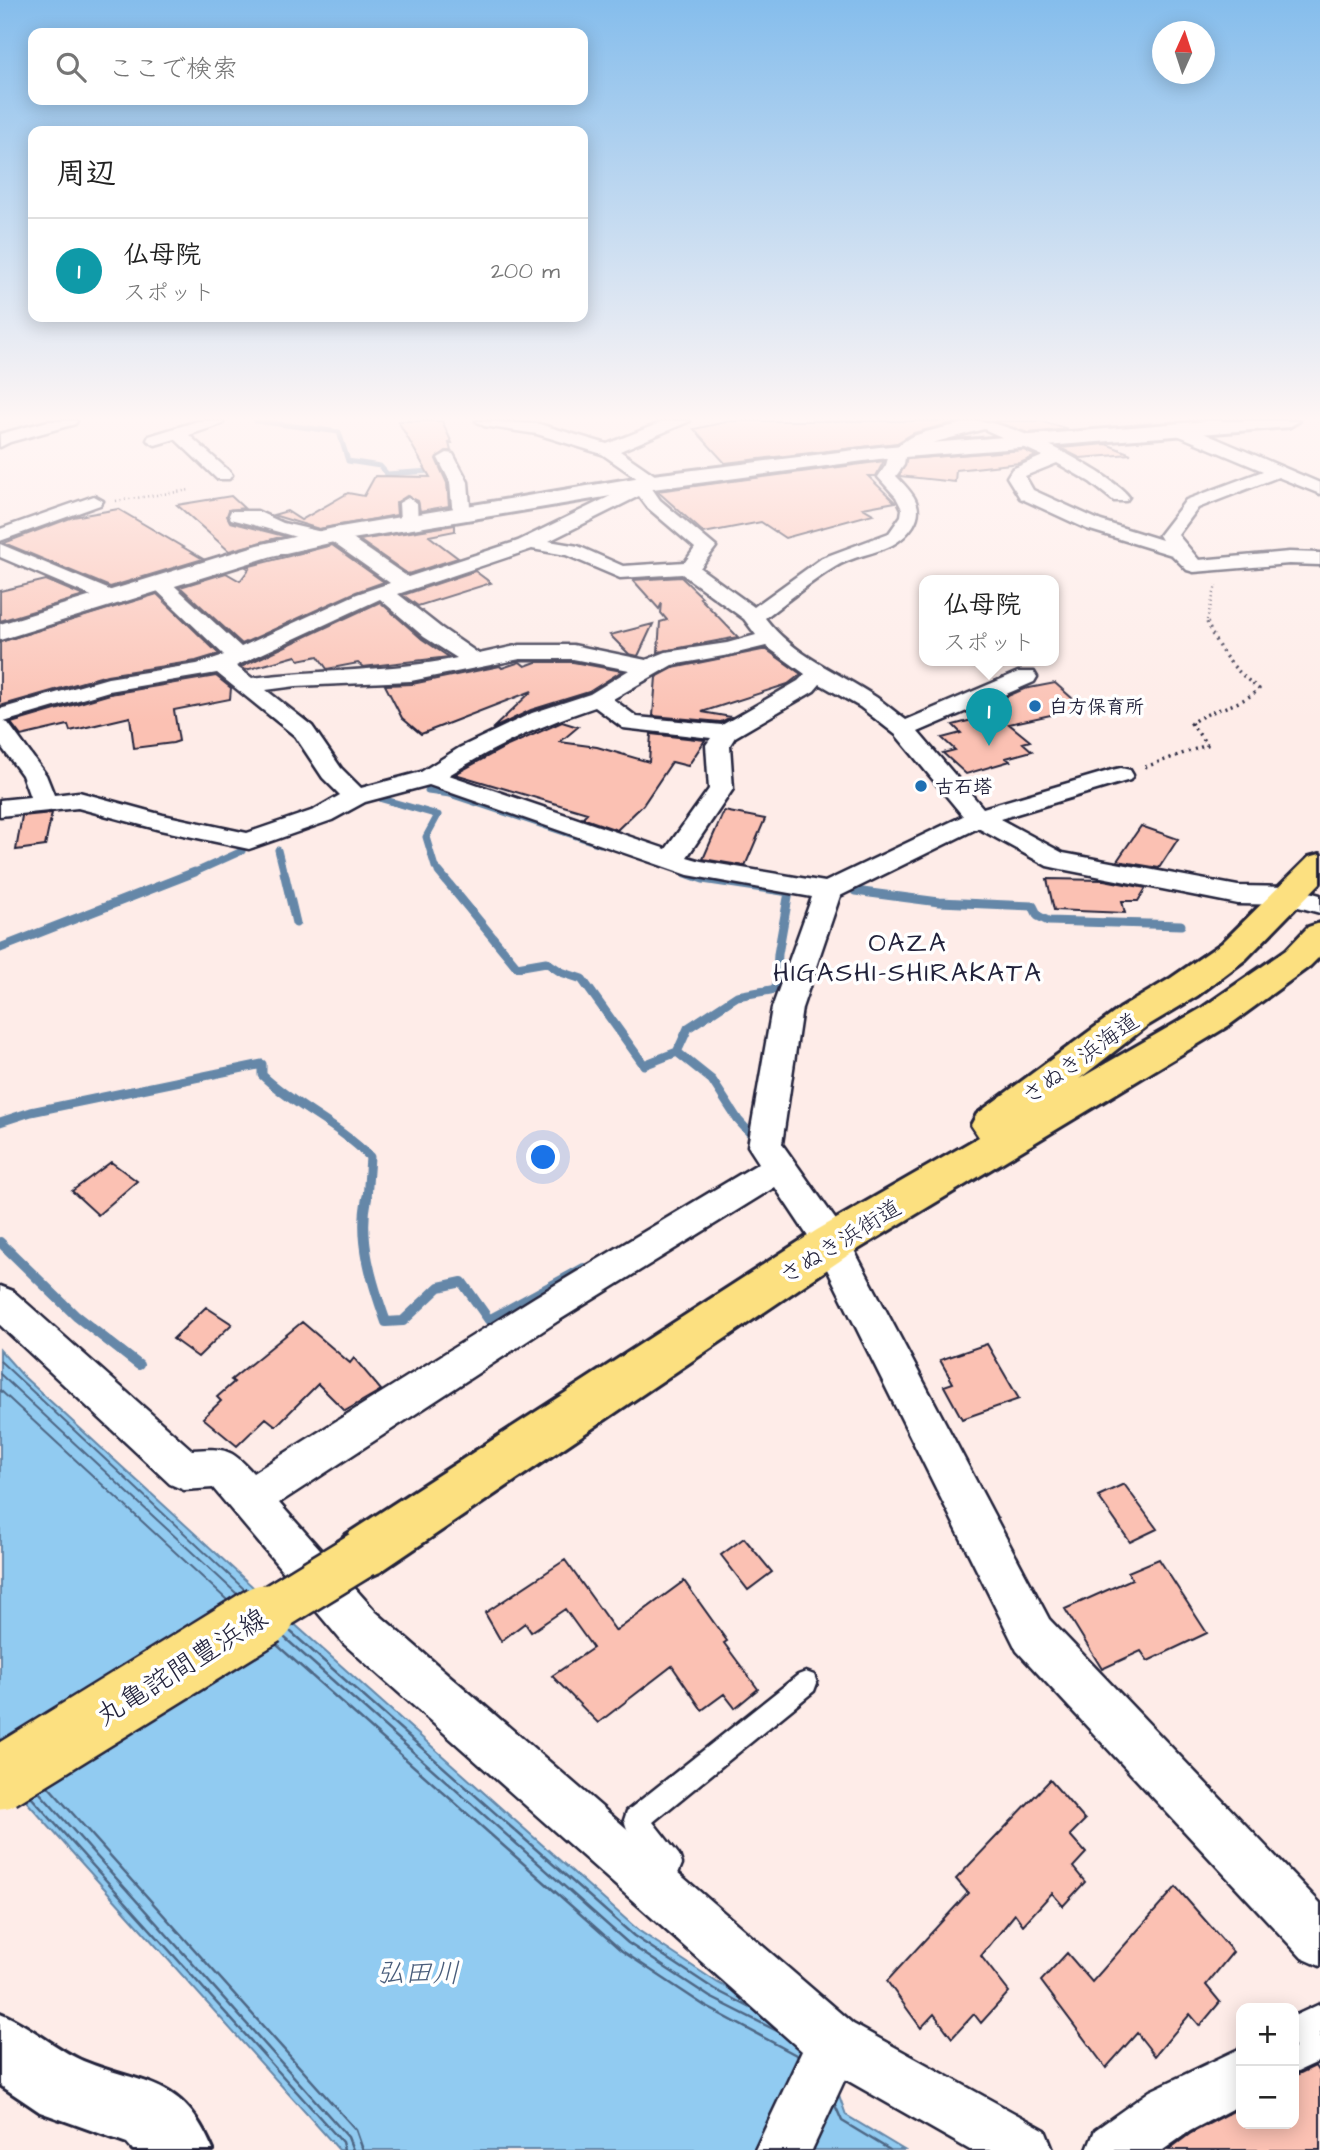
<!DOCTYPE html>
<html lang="ja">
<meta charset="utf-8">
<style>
:root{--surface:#fff;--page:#f6f6f6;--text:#222;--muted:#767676;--line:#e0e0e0;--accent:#b45309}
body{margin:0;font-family:"Architects Daughter","Klee One",sans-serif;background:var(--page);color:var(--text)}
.controls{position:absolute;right:21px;bottom:21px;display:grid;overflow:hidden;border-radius:14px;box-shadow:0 4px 18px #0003}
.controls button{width:63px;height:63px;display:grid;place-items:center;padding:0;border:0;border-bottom:2px solid var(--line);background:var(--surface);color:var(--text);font:35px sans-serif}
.compass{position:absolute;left:1152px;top:21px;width:63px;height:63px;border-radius:50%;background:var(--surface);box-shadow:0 4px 18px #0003;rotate:3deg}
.you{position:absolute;left:544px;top:1158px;width:24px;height:24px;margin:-18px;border:5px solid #fff;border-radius:50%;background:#1a73e8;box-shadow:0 0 0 10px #1a73e833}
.badge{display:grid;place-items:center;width:46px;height:46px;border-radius:50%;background:var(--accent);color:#fff;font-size:23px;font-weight:700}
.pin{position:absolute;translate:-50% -58px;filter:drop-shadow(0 2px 4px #0008)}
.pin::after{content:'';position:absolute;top:37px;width:24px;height:21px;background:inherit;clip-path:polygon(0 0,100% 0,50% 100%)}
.popup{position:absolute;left:919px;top:575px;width:140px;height:91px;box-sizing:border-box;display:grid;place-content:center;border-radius:14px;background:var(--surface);filter:drop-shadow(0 2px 5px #0005);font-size:23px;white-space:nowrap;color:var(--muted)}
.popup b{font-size:26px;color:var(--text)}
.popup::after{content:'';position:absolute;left:50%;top:100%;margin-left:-14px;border:14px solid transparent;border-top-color:var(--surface)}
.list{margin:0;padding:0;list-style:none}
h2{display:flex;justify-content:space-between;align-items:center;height:91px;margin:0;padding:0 28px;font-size:30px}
h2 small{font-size:23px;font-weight:400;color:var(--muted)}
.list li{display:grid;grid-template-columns:46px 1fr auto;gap:21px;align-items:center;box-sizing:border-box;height:105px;padding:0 28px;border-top:2px solid var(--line)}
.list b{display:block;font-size:26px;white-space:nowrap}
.list p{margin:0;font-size:23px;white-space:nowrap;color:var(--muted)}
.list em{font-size:23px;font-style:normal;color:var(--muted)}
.icon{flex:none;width:38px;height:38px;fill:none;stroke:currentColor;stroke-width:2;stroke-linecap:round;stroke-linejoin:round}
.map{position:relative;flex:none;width:1320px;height:2150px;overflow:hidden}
.search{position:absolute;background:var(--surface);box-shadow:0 4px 18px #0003;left:28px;top:28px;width:560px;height:77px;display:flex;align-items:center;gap:18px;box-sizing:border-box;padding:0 24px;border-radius:14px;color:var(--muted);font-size:26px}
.panel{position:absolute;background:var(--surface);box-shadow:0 4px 18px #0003;left:28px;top:126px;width:560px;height:196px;border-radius:14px}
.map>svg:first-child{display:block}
</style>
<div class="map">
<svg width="1320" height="2150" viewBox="0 0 1320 2150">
<rect width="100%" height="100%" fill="#feece8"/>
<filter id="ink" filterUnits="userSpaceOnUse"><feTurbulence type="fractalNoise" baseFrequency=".0143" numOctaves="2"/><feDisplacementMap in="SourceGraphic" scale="14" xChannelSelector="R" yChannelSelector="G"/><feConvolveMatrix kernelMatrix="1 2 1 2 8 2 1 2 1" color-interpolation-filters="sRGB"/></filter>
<g filter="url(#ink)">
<path fill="#91cbf1" stroke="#6587a8" stroke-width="2" d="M0,1350L24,1377L264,1597L638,1930L718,1983L818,2035L846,2115L904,2150H339L0,1772Z"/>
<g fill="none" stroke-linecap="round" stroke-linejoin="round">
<path stroke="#4e6684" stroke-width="2" d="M0,1361L244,1589
M0,1374L237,1594
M0,1390L227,1600"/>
<path stroke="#4e6684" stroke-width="2.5" d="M291,1632L634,1936L714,1989L751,2008
M285,1638L628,1943L710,1997L777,2031
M277,1645L622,1951L705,2006L798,2056
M48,1786L356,2130L363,2150
M39,1792L348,2137L353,2150
M31,1797L342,2142L344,2150
M835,2105L842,2121L890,2150"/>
<path stroke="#6587a8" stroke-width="5" d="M256,421L339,432L348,461L380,466L387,474L444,470"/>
<path stroke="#6587a8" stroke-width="7" d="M428,791L450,794L600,844
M382,799L438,815L426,837L435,867L441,874
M278,850L284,874
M686,873L689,874
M191,874L242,851"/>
<path stroke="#6587a8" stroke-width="9" d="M284,872L296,923
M439,872L517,967L546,962L561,972L582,979L644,1065L677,1052L712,1080L738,1120L758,1142
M855,891L939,902L1033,906L1038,916L1048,921L1181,925
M0,948L195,872
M677,1052L688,1028L737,996L776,989L778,954L789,892L703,879L686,873
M0,1122L31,1112L262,1064V1075C295,1107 338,1124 370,1157L367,1199"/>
<path stroke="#6587a8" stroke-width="10" d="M367,1198C358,1239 372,1283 386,1322L403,1321L439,1287L462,1282L489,1320L584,1268
M0,1242L76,1316L139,1365"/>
</g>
<path fill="#fbc1b3" stroke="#22223b" stroke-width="2" d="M398,421H442L452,443H449L451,451H446L436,459L447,483L449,506L420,511L418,501L407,496L396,503L397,515L319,529L273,515L287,511L301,520L348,493L364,496L375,476L430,477Z
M730,421H960L914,433L897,443L725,463L694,429Z
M994,421H1040L1068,429L1028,433Z
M1106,444L1131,454L1080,458L1060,448Z
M1024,450L1036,456L1020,463L956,470L955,482L899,476L907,459Z
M884,461L876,476H868L895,502L863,508L873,514L785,538L761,522L704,533L657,491Z
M231,496L244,508L229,510L227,516L230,522L284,536L229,551L177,505Z
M118,509L203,559L110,587L4,543L73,517Z
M455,525V531L429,536L458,558L408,574L359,540Z
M332,545L384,582L356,592L242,644L180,587L226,573L240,581L249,569L246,567Z
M475,571L491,583L418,606L403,595Z
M681,577L702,597L700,598L738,637L658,652L660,622L667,620L661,613L662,603L659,609L633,580Z
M46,580L84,596L0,621V591Z
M157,594L219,654L196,661L107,675L0,706V642Z
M380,602L422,639L449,657L363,667L358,663L327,669L318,656L299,660L296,656L246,670L241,667Z
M653,624L638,656L629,654L610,635Z
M762,650H767L801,674L788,684L702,712L731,717L721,722L653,716L656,677L673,668Z
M520,662L525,666L536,662H573L622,671L589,692L531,710L492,729L532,691L421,734L402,718L385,685L412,684L500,666L502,668Z
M216,676L231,688L230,699L174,710L179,741L173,743L134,748L130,717L70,731L68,725L21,736L11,723L110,694Z
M1055,683L1083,708L1009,724L1030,741L1023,743L1032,751L1006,758L1010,761L966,774L943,753L955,750L942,738L961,733L953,725L987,716L980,708L1024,689Z
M562,722L578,727L560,742L597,747L649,762L651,734L705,740L688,766L672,762L643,805L617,830L582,818L587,813L455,774L503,748Z
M724,811L765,819L745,866L703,859Z
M52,813L45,846L16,850L22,816Z
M1141,826L1178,839L1159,868L1117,861Z
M1047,879L1104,880L1146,888L1138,901H1122L1125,913L1054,910Z
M111,1162L137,1181L98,1215L72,1191Z
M206,1307L232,1324L198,1357L173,1339Z
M302,1322L350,1363L354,1358L381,1390L345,1411L318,1384L276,1426L266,1418L237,1446L203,1418L221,1401L217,1397L234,1382L231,1380Z
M987,1344L1019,1399L962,1419L944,1386L953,1383L940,1360Z
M1124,1484L1157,1529L1130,1542L1098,1496Z
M744,1538L772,1572L748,1590L721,1555Z
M1159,1559L1207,1633L1148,1661L1141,1651L1102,1669L1065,1609L1132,1579L1128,1572Z
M565,1560L616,1631L684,1581L727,1641L724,1643L758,1689L735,1708L724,1694L702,1710L672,1666L598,1723L552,1676L593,1648L565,1609L531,1632L525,1623L501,1641L485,1613Z
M1050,1780L1085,1820L1070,1835L1086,1853L1073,1867L1085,1882L1063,1906L1052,1893L1023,1925L1015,1914L981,1956L1009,1992L981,2023L974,2014L952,2038L934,2014L921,2028L887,1981L968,1893L956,1879Z
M1176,1887L1233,1952L1206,1985L1220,2002L1200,2026L1190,2014L1155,2056L1137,2033L1106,2068L1041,1981L1067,1953L1092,1982Z
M1315,2066L1320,2074V2150H1168L1191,2133L1241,2107V2124H1294V2076Z"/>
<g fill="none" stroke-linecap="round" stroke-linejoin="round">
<defs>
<path id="lane" d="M806,1672L814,1675L817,1683L814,1691L653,1822L679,1855L682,1864L670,1893L661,1897L652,1893L648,1884L656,1866L627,1829L624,1820L627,1811L798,1675Z"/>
<path id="street" d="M48,421H77L75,424L10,442L0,447V434Z
M198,421H224L222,424L189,435L229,471L232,475L229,479H217L175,439L155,445L147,440L149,436Z
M476,421L539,424L607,444L665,421H690L620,451L659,478L662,482L659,486L651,487L660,500L716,547L700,568L754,607L822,558L889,533L901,516L902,509L896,497L878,477L886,465L891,448C900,446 901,443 909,438C923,431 957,425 970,422C998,413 1112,473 1129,497L1126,501H1114L1090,482L1057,463L1025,476L1033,490L1101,521L1162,540L1159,535L1186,500L1263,471L1175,434L1173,430L1175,426H1187L1320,483V494L1278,477L1198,508L1178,535L1199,560L1289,552L1320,553V565L1289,564L1194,572L1187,570L1172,555L1087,529L1020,498L1007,477L1012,469L1043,456L984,429L921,446L905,457L904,465L896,476C911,492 926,505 913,526C894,555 863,550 835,567C810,582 788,601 765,618C793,655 838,672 876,697C886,704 896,713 906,720L1018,672H1034L1037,677L1034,682L918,732L983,808L1112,770L1121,768L1130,770L1133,775L1130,780L1000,819L1063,853L1238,886L1291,887L1320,895V913L1291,905L1238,904L1056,868L1047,866L978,828L840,896L802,1008L782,1144L845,1233L1049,1619L1320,1903V1966L1302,1958L1017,1651L819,1253L775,1187L561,1319L279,1503L376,1612L853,2024L1045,2130L1053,2150H970L845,2079L812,2150H755L802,2051L344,1644L213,1488L184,1490L170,1484L0,1325V1286L13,1291L192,1450C224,1448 231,1448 253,1473L535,1297L759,1163L748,1146L772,1008L812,897L688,875L429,785L365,802L332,820L249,849L160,830L78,808L0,816V800L30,797L22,775L0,745V709L108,678L197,664L224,655L152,586L149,582L152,578H166L241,647L357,594L390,583L329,540L321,544C290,536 261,526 231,519L229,515L231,511H257L283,523L326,533L334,529L341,531L408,577L518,541L629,487L638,479L602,454L537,434L484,426ZM639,496L648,508L695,548L685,562L623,566L578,546L549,541ZM532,549L566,555L620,578L682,574L744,619L756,635L727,643L666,652L646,660L573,645H520L479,654L440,627L398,594ZM380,599L424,637L457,658C389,672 320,669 252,678L236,666ZM766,646L805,674L798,681L722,725L637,717L613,699L672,665L729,655ZM520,659H573L629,670L590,694L532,713L459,748L421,772L361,788L341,768L312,726L266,690L296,686L411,681ZM217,673L295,736L323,778L340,795L314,810L247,833L163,815L79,792L54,795L46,775L8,723L4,722L109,691ZM820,684L860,707L896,735L963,816L825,882L701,861L687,857L733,789L730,745L735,737L814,691ZM595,707L623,728L711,738L706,745L709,789L666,849L449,775C495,746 544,724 595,707Z
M447,453L453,454L468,482L470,506L474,514L472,518H458L452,506L450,482L438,458Z
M94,496L103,501L100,505L0,541V529Z
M408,498L417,503L418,523L409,529L400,523L399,503Z
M0,544L117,593L120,597L117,601H103L0,557Z
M1320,2004V2061L1294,2073V2016Z
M1241,2048V2104L1190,2131L1163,2150H1087L1095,2130L1150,2091Z"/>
<path id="secondary" d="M1207,421H1299L1289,427L879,459L653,489L334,542L272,556L0,640V624L258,545L334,528L653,475L879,447Z
M0,2013C30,2025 55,2049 83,2061C147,2087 182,2076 213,2150H133L127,2143L40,2112L0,2085Z"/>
<path id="primary" d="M1320,854V883L1246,959L1197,996L1147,1026L1079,1079L1202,1008L1286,950L1308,927L1320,923V956L1310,966L1228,1026L847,1256L380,1572L362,1580L344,1572L336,1554L344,1536L817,1230L979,1137L971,1125L977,1114L1121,1008L1171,978L1222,943L1309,857Z"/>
</defs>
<use href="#lane" stroke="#22223b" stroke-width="5"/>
<use href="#street" stroke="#22223b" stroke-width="5"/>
<use href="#secondary" stroke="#22223b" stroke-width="6"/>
<use href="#primary" stroke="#22223b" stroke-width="6"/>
<path stroke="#22223b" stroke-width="2.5" stroke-dasharray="1 3.5" stroke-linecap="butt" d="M116,501L190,490
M1207,620L1216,585"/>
<path stroke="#22223b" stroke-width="3.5" stroke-dasharray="2 4.5" stroke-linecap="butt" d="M1145,767L1207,745L1191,723C1212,708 1240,707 1259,689C1233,669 1217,650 1206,619"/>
<use href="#lane" fill="#fff" fill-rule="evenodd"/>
<use href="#street" fill="#fff" fill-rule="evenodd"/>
<use href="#secondary" fill="#fff" fill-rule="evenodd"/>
<use href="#primary" fill="#fce080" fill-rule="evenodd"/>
<defs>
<path id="primary-bridge-far1" d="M261,1616L362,1554"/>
<path id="primary-bridge" d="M0,1778L264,1615"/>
</defs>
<use href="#primary-bridge-far1" stroke="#22223b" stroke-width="52" stroke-linecap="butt"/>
<use href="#primary-bridge" stroke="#22223b" stroke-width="66" stroke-linecap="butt"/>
<use href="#primary-bridge-far1" stroke="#fce080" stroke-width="47"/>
<use href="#primary-bridge" stroke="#fce080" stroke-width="61"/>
</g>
</g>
<linearGradient id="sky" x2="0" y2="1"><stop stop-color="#85bdec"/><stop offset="0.58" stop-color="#fff6f5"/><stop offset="1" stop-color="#fff6f5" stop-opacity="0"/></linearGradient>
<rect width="1320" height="722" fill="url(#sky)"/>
<g fill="#1f6fb2" stroke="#fff" stroke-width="2.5">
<circle cx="1035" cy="706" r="7"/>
<circle cx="921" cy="786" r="7"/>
</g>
<g text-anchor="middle" stroke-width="7" stroke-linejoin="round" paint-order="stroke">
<g font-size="19" font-weight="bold" fill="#22223b" stroke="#fff" text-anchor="start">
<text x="1049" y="713">白方保育所</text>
<text x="935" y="793">古石塔</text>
</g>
<g font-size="23" fill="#22223b" stroke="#fff">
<text transform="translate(1080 1058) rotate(-36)" y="8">さぬき浜海道</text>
<text transform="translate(840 1241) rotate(-32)" y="8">さぬき浜街道</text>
</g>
<g font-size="26" letter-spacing="2" fill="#22223b" stroke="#fff">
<text x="908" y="951">OAZA<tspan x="908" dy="30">HIGASHI-SHIRAKATA</tspan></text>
</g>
<g font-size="28" fill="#22223b" stroke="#fff">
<text transform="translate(181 1666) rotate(-32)" y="10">丸亀詫間豊浜線</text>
</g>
<g font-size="28" font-style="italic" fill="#495d7b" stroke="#fff">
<text x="418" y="1982">弘田川</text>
</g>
</g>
</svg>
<div class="controls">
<button>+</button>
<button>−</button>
</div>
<svg class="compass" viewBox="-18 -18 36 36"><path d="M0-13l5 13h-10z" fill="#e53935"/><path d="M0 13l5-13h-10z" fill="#767676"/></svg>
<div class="you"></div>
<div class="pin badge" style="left:989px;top:746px;background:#0f9aa8">1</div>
<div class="popup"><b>仏母院</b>スポット</div>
<div class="search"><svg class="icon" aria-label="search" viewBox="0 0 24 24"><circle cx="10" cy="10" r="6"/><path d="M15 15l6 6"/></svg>ここで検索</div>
<section class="panel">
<h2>周辺<small></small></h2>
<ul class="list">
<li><span class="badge" style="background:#0f9aa8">1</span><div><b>仏母院</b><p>スポット</p></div><em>200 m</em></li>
</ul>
</section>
</div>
